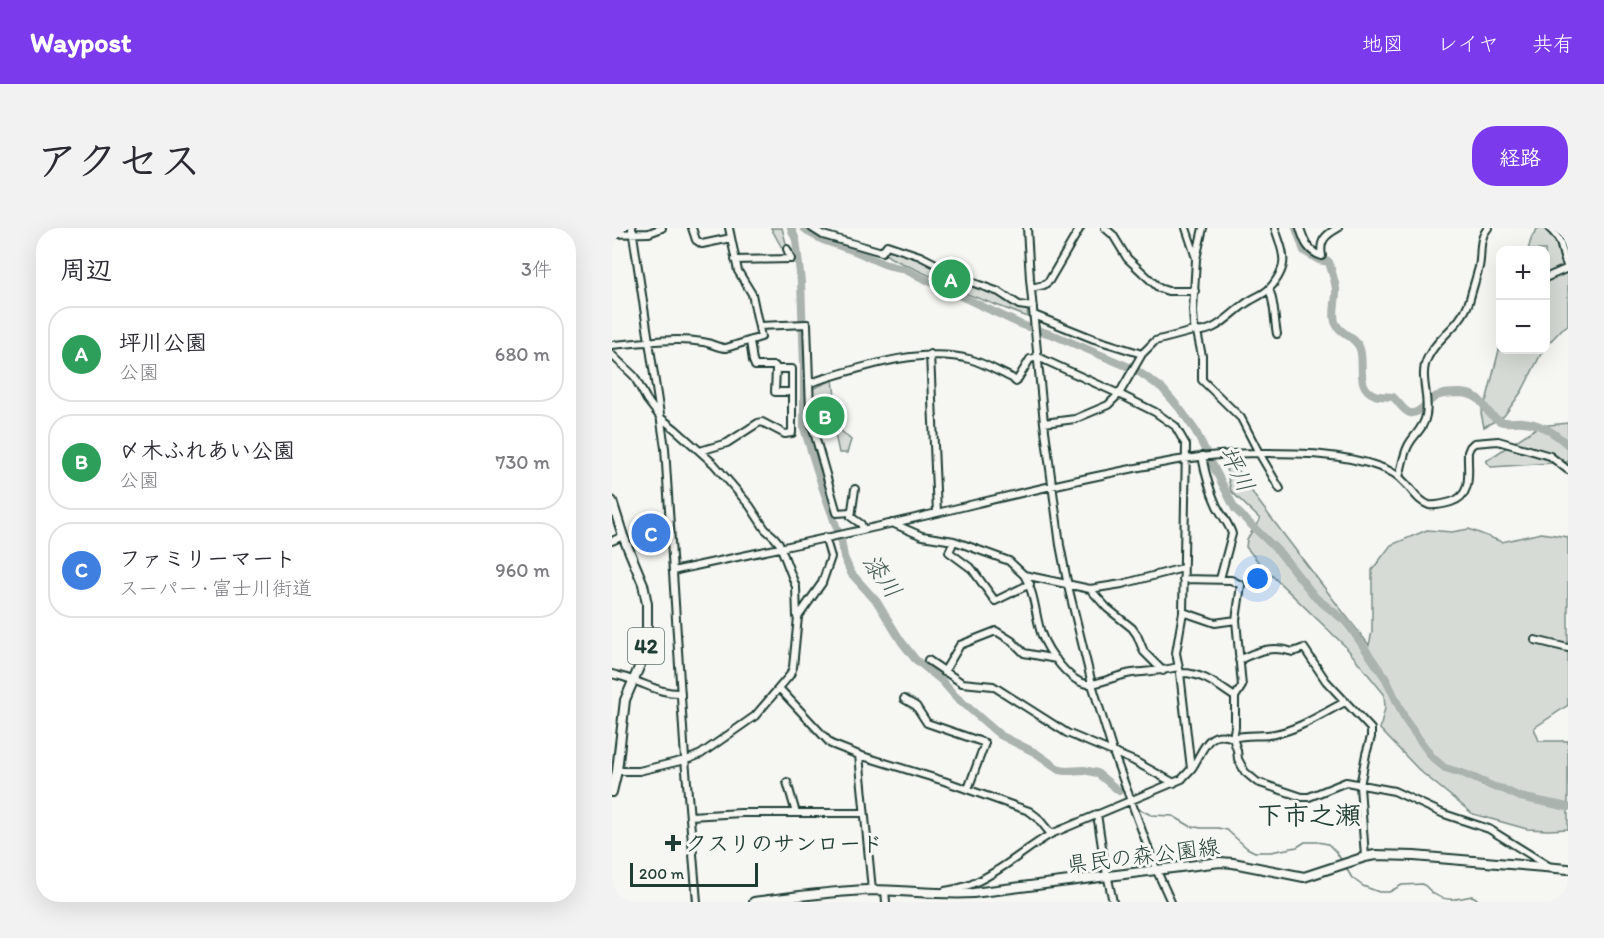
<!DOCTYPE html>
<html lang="ja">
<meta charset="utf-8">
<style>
:root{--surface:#fff;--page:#f2f2f3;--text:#2b2b33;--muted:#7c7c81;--line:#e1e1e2;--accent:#7c3aed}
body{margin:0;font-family:Itim,"Klee One",sans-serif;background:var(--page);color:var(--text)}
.controls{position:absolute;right:18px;top:18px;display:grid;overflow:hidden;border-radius:12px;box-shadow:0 6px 24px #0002}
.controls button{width:54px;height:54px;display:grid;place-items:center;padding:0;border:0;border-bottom:2px solid var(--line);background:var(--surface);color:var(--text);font:30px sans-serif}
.scale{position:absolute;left:18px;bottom:15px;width:128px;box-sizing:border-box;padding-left:6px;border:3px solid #1f3d34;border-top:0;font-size:16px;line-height:21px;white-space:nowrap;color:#1f3d34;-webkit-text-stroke:4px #f6f6f2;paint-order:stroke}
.you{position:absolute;left:646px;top:351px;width:21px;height:21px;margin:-15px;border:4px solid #fff;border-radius:50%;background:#1a73e8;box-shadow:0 0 0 9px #1a73e833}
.badge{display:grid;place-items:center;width:39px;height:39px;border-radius:50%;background:var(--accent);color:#fff;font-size:20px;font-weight:700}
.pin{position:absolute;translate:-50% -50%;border:3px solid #fff;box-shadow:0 2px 6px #0006}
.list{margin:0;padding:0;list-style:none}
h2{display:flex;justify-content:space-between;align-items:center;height:78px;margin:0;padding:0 24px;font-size:26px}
h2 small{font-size:20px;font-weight:400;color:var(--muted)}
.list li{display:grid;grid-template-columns:39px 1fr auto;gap:18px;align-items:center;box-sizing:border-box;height:96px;margin:0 12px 12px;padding:0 12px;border:2px solid var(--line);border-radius:24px}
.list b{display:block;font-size:22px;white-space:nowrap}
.list p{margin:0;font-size:20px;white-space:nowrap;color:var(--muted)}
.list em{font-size:20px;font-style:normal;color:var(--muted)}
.map{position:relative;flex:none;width:956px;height:674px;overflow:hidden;border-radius:24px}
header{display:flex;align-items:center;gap:36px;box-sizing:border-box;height:84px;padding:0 30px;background:var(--accent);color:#fff}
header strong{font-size:28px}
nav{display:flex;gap:33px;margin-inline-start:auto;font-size:21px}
.intro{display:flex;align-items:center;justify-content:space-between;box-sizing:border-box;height:144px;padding:0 36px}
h1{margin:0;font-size:42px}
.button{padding:15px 27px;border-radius:24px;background:var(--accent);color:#fff;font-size:21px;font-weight:700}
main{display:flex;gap:36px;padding:0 36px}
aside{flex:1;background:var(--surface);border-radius:24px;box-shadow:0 6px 24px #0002}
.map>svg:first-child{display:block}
</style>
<header>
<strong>Waypost</strong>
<nav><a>地図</a><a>レイヤ</a><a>共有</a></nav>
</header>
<div class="intro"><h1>アクセス</h1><a class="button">経路</a></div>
<main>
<aside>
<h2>周辺<small>3件</small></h2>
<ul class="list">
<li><span class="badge" style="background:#2e9e5b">A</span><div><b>坪川公園</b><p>公園</p></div><em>680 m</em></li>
<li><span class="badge" style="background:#2e9e5b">B</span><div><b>〆木ふれあい公園</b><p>公園</p></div><em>730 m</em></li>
<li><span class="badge" style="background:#3f7fe0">C</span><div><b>ファミリーマート</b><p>スーパー · 富士川街道</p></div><em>960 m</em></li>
</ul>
</aside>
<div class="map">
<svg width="956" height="674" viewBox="0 0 956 674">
<rect width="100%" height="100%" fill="#f6f6f2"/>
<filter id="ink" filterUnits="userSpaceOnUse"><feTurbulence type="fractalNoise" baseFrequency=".0167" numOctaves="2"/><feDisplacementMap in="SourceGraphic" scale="12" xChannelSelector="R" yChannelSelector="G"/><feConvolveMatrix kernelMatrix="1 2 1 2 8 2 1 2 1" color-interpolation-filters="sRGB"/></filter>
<g filter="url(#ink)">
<path fill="#d6dbd6" stroke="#7a8c85" stroke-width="1.5" d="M159,0H170L175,19L173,21L170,20Z
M926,0H956V97L950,101L934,118L933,22H916L920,8Z
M276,18C324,34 370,57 415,81L416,89L339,60L336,56L279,30L272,25Z
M888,118V122H931L910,163L892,188L872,199L869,185L875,170Z
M221,152L227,201L239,212L235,225H227L220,192L215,190L202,192L200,161Z
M956,195V234L879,239L874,233L927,198Z
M613,236L623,237L644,270L724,375L757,417L760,404V342L779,317L815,302L840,304L857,301L890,314L929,305L956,309V477L922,500L927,513H956V601L936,602L915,601L861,586L808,543L768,501L773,480L772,466L733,418L648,336L634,319L635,311L648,291L619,263Z"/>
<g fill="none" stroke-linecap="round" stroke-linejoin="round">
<path stroke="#72847d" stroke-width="1.5" d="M525,580L539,587L561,588L578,598L589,600H606L615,602L635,620L643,624H659L685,619L693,614H706L716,616L724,624L731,634
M733,638L740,650L751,658L767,664H777L790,657L811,656C815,659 818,663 822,666C834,674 847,671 860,668L864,670L867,674"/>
<path stroke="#aab3ae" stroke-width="8" d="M179,0L184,12L189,54L192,138V200L211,261L229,312L232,329L239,345L265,374L289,413L303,431L330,453L343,468L388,507L424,525L448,542L454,543L472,542L485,545L507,563
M192,0C206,13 222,15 240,22C257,28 270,38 289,40L410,97L444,108L524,142L550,160L568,181L583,202L623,281L668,325L704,370L732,392L738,399L774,451L794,493L820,529L828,536L833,540L853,546L882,559L891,561L908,569L956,579
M684,0L692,23L707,32L717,34C719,42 723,52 724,61C725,71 720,83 723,94C727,106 744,108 748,121C753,136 743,160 763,167C768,169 775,168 781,169C787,174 791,183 798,185C808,187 817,171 825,168C831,165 842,165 848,165C875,166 869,185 888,193C895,196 904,193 911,194C929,195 944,206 956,217"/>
<defs>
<path id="minor" d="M20,0L53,220L73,531L85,674
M80,0L84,12L90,16L119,10
M200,0L211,7L270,24L275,17L308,28L359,54L387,64L407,77L421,79
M415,0L418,51L432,195L448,317L456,358L480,456L501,524L544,641L559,674
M493,0L501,7L515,30L547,60L556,63H583
M574,0L584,30
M591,0L584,31L581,83L582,98L585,104L590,128V152L629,190L647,225L668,261
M688,0C692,13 696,24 710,28C707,13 713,7 726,0
M937,0C954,15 947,23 956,39
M0,6L37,5L50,0
M123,32L179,31L175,21
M933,50L956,40
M419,60L432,57L437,53L468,0
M657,61C663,75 662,91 665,106
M422,87L482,111L530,126
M147,98L195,96L198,182L200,197L225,285L239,284
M138,113L141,133L143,138H163L164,141H180V164
M0,117C30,115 61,109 91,114C99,115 106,120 114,120L149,109L140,66L126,43L117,0
M318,126L325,285
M0,127L22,148L35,172L49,190L63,201L102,236L138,278L153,301L162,309L167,315L184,359L185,389
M197,155C245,141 307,118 357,131C372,135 387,144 400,150L404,154L418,131L426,129L507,166L543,184L563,198L574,217L571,384L564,425L568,445L579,541
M432,195L463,191L496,177L507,166L530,126L543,113L581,103C602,107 618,86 633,76C641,70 651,67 657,61C663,55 670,44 671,36C673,25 666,11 663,0
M88,223L115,215L146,195L150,194L173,206L180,205V164H163L164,141
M590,228C593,244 597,261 604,276C608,286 617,295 620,306L608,351
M787,249C790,239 791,228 796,218C801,207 812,201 814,187C818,167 806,148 816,129C826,108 848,99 857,74C860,63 864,50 867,39C870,25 866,11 876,0
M243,261L239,289L249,296L251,301
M280,295L310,308L342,313L397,333L412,347L478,361L510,356L571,340
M0,313L11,308
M342,313L337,324L360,341L383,373L418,356
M61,343C161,321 262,301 362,276C404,266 447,256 490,247C542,236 593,225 647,225C687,225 729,225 768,239C778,242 787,248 794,256C801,263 807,274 817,277C825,278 832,276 839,274C862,267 855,243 856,224L858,219L862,215L886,213L938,228L956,242
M412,347C423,365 423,386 429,405C435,422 459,458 479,456C493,454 506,447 520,445C536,443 551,443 566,439
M571,351L619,352L629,357L624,392L630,458L623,469V499L621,510C635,506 649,509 663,506C688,501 711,485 733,474
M478,361L495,380L520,400L525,407L532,424L551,443
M571,384L603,395L624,392
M923,412L956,420
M316,432L350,455L381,458L455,505L522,533L562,555
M627,432C645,423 661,417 681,424L692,420L714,453L759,501V509L754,526L748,558L753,629
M332,444L348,417L384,403L400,413L412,425L444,431
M568,445C590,444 606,458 623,469
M0,446C7,448 13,449 20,452C36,457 51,466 69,465
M167,460L219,516L247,527L332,553L417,583L425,589L439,606
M292,471L304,478L315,495L373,515L356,561
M247,527L260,662
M5,543H27L77,531L89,526L143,488L178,447L181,439L186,389L210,355L219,329L213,309
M175,554L184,585
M485,586L492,632L501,674
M78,588L129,585H252
M273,662L274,674
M333,663C343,661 355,659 364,654C391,642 413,621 439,606L570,551C573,547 577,544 580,540C592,522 595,500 621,510L625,522L626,531L633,544L645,554L690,569H697L734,554L782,563L832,586L877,601L938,639"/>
<path id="major" d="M0,273L11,308L31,356L35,376V401L31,430L13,472L5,543L0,564
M142,674C180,669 219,663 258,662C292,662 326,667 361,665L608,634L621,635L692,649L753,629L763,627L802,628L956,641"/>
</defs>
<use href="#minor" stroke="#1f3d34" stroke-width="10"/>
<use href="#major" stroke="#1f3d34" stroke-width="12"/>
<use href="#minor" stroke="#f6f6f2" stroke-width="6"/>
<use href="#major" stroke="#f6f6f2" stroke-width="8"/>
</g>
</g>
<path fill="#1f3d34" stroke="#f6f6f2" stroke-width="2" d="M58 606h6v6h6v6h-6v6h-6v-6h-6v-6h6z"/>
<g text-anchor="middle" stroke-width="6" stroke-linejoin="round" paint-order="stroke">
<rect fill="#f6f6f2" stroke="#60746d" stroke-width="1.5" x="16" y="400" width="36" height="36" rx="4.5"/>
<g font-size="21" font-weight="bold" fill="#1f3d34">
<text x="34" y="425">42</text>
</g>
<g font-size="22" font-weight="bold" fill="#1f3d34" stroke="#f6f6f2" text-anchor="start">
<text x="73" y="623">クスリのサンロード</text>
</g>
<g font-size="22" fill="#1f3d34" stroke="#f6f6f2">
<text transform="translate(531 627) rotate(-7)" y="8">県民の森公園線</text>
</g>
<g font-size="24" font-style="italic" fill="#425a52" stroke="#f6f6f2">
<text transform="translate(625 241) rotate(63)" y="8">坪川</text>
<text transform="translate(270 348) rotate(55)" y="8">漆川</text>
</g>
<g font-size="26" font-weight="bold" fill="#1f3d34" stroke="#f6f6f2">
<text x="697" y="596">下市之瀬</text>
</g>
</g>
</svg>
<div class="controls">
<button>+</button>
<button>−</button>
</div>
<div class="scale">200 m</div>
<div class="you"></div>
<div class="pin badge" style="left:339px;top:51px;background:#2e9e5b">A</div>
<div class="pin badge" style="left:213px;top:188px;background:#2e9e5b">B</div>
<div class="pin badge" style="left:39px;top:305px;background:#3f7fe0">C</div>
</div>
</main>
